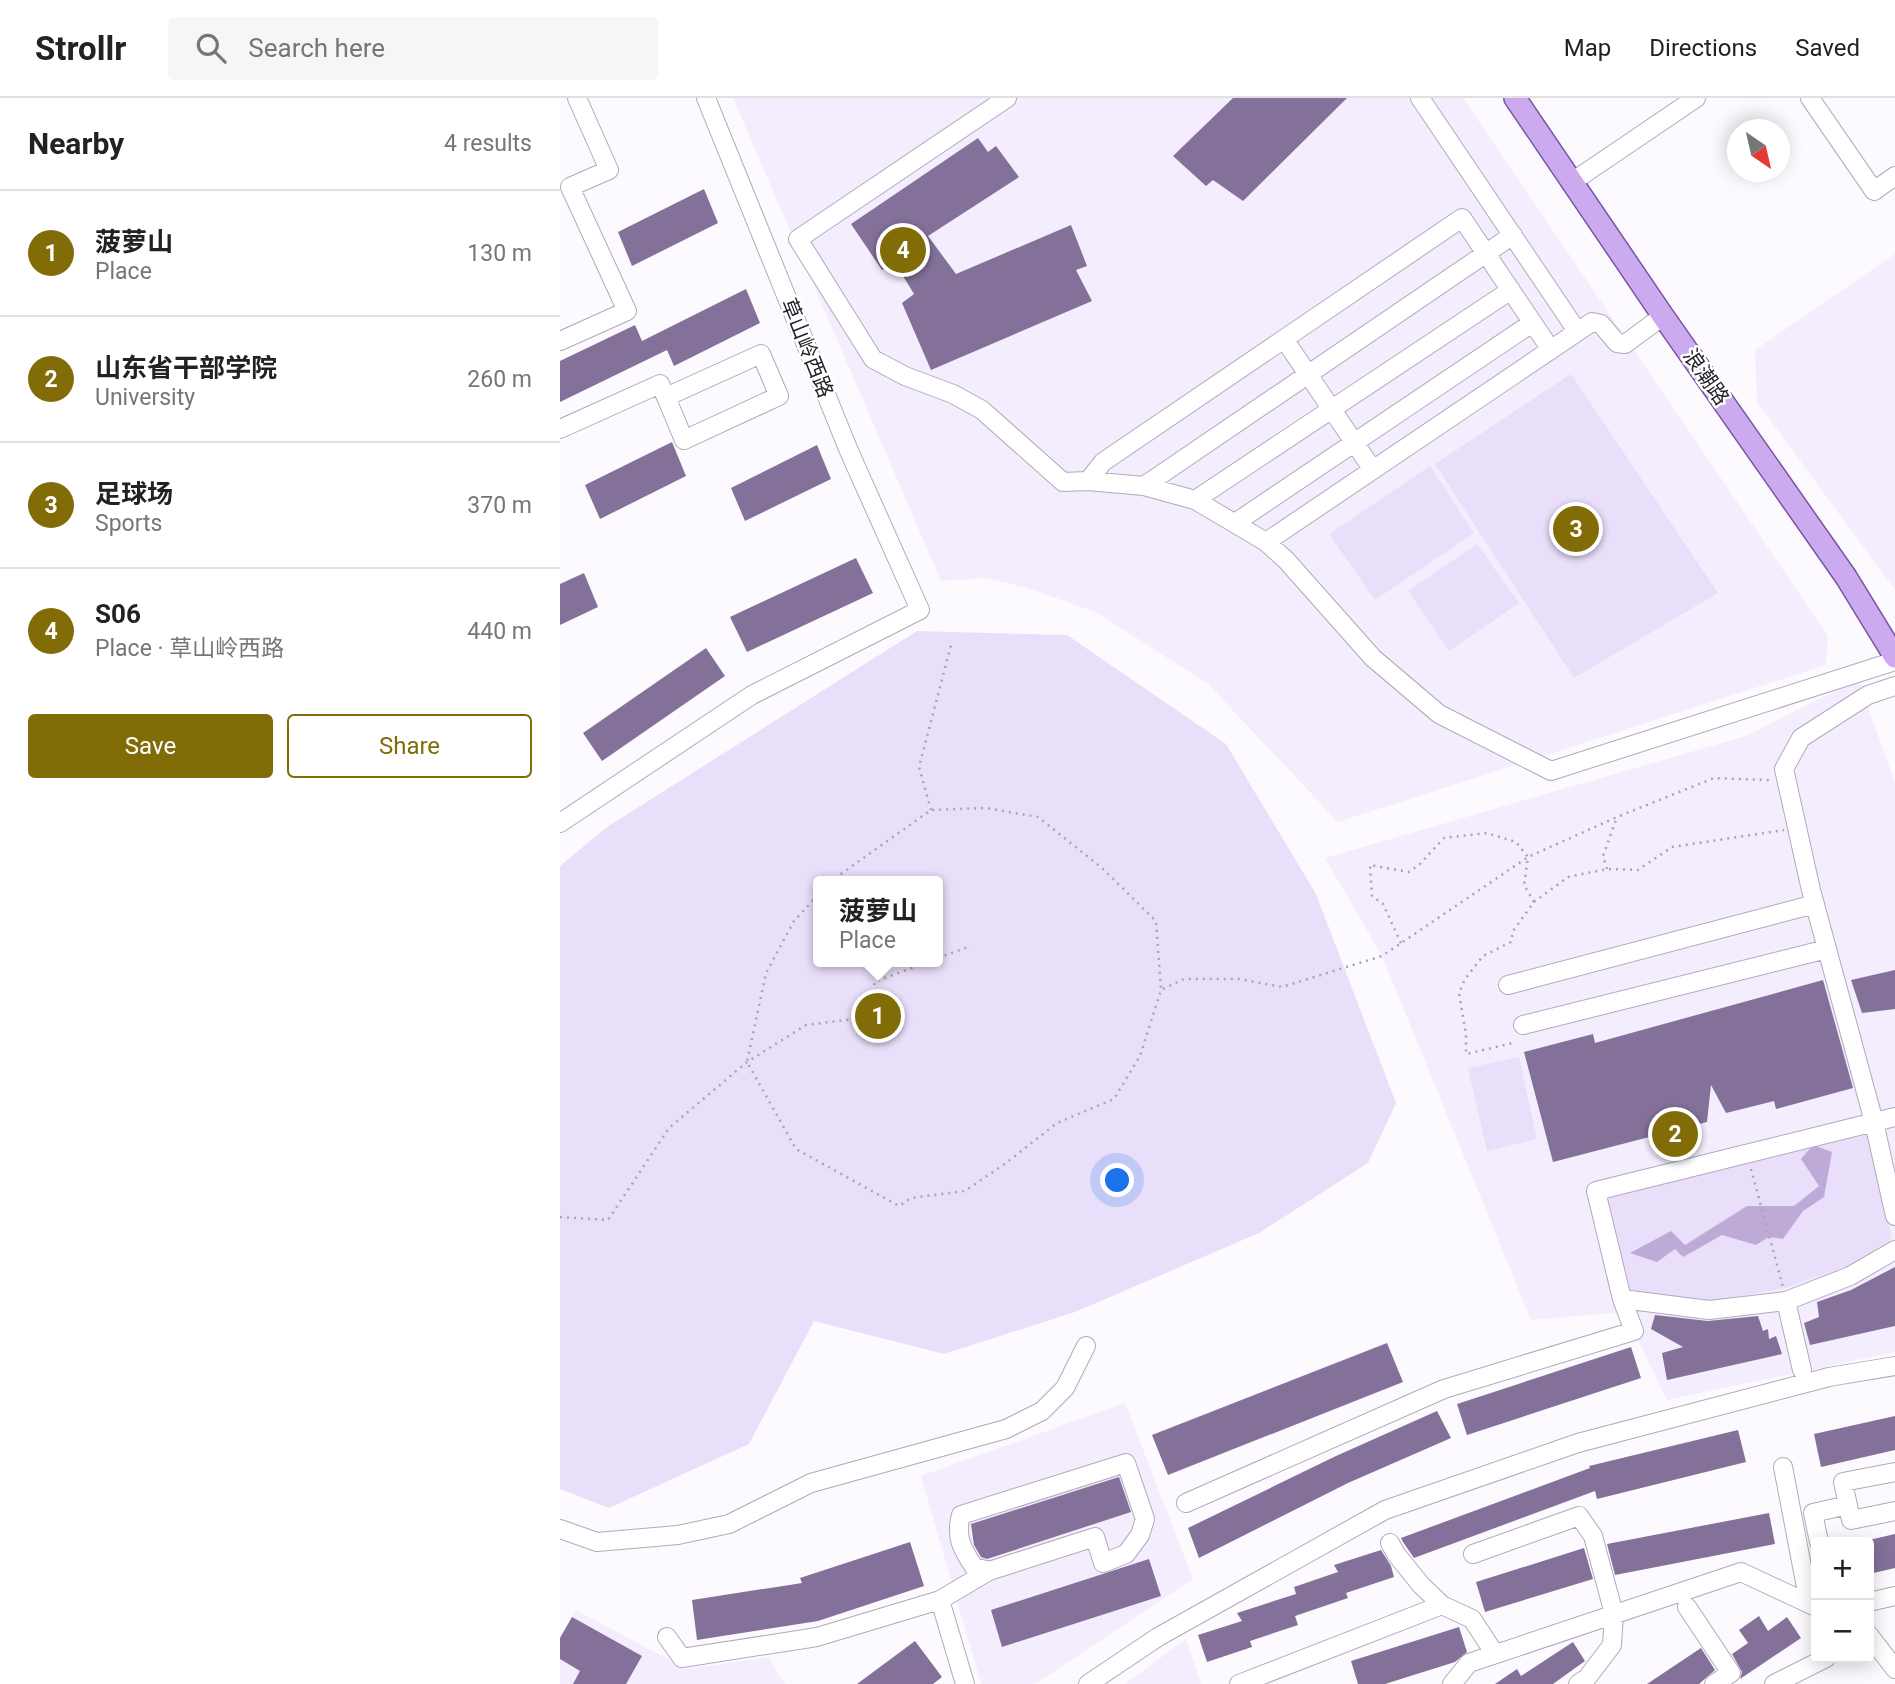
<!DOCTYPE html>
<meta charset="utf-8">
<style>
:root{--surface:#fff;--page:#f6f6f6;--text:#222;--muted:#767676;--line:#e0e0e0;--accent:#816c07}
body{margin:0;font-family:Roboto,"Noto Sans SC",sans-serif;background:var(--page);color:var(--text)}
.controls{position:absolute;right:21px;bottom:21px;display:grid;overflow:hidden;border-radius:7px;box-shadow:0 4px 18px #0003}
.controls button{width:63px;height:63px;display:grid;place-items:center;padding:0;border:0;border-bottom:2px solid var(--line);background:var(--surface);color:var(--text);font:35px sans-serif}
.compass{position:absolute;left:1167px;top:21px;width:63px;height:63px;border-radius:50%;background:var(--surface);box-shadow:0 4px 18px #0003;rotate:146deg}
.you{position:absolute;left:558px;top:1083px;width:24px;height:24px;margin:-18px;border:5px solid #fff;border-radius:50%;background:#1a73e8;box-shadow:0 0 0 10px #1a73e833}
.badge{display:grid;place-items:center;width:46px;height:46px;border-radius:50%;background:var(--accent);color:#fff;font-size:23px;font-weight:700}
.pin{position:absolute;translate:-50% -50%;border:4px solid #fff;box-shadow:0 2px 7px #0006}
.popup{position:absolute;left:253px;top:778px;width:130px;height:91px;box-sizing:border-box;display:grid;place-content:center;border-radius:7px;background:var(--surface);filter:drop-shadow(0 2px 5px #0005);font-size:23px;white-space:nowrap;color:var(--muted)}
.popup b{font-size:26px;color:var(--text)}
.popup::after{content:'';position:absolute;left:50%;top:100%;margin-left:-14px;border:14px solid transparent;border-top-color:var(--surface)}
.list{margin:0;padding:0;list-style:none}
h2{display:flex;justify-content:space-between;align-items:center;height:91px;margin:0;padding:0 28px;font-size:30px}
h2 small{font-size:23px;font-weight:400;color:var(--muted)}
.list li{display:grid;grid-template-columns:46px 1fr auto;gap:21px;align-items:center;box-sizing:border-box;height:126px;padding:0 28px;border-top:2px solid var(--line)}
.list b{display:block;font-size:26px;white-space:nowrap}
.list p{margin:0;font-size:23px;white-space:nowrap;color:var(--muted)}
.list em{font-size:23px;font-style:normal;color:var(--muted)}
.actions{display:flex;gap:14px;padding:21px 28px}
.actions a{flex:1;padding:16px 0;border:2px solid var(--accent);border-radius:7px;text-align:center;font-size:24px;color:var(--accent)}
.actions .main{background:var(--accent);color:#fff}
.icon{flex:none;width:38px;height:38px;fill:none;stroke:currentColor;stroke-width:2;stroke-linecap:round;stroke-linejoin:round}
.map{position:relative;flex:none;width:1335px;height:1586px;overflow:hidden}
header{display:flex;align-items:center;gap:42px;box-sizing:border-box;height:98px;padding:0 35px;background:var(--surface);border-bottom:2px solid var(--line)}
header strong{font-size:33px}
nav{display:flex;gap:38px;margin-inline-start:auto;font-size:24px}
.search{width:490px;height:63px;background:var(--page);display:flex;align-items:center;gap:18px;box-sizing:border-box;padding:0 24px;border-radius:7px;color:var(--muted);font-size:26px}
main{display:flex}
aside{flex:1;background:var(--surface)}
.map>svg:first-child{display:block}
</style>
<header>
<strong>Strollr</strong>
<div class="search"><svg class="icon" aria-label="search" viewBox="0 0 24 24"><circle cx="10" cy="10" r="6"/><path d="M15 15l6 6"/></svg>Search here</div>
<nav><a>Map</a><a>Directions</a><a>Saved</a></nav>
</header>
<main>
<aside>
<h2>Nearby<small>4 results</small></h2>
<ul class="list">
<li><span class="badge">1</span><div><b>菠萝山</b><p>Place</p></div><em>130 m</em></li>
<li><span class="badge">2</span><div><b>山东省干部学院</b><p>University</p></div><em>260 m</em></li>
<li><span class="badge">3</span><div><b>足球场</b><p>Sports</p></div><em>370 m</em></li>
<li><span class="badge">4</span><div><b>S06</b><p>Place · 草山岭西路</p></div><em>440 m</em></li>
</ul>
<div class="actions"><a class="main">Save</a><a>Share</a></div>
</aside>
<div class="map">
<svg width="1335" height="1586" viewBox="0 0 1335 1586">
<rect width="100%" height="100%" fill="#fcfafe"/>
<path fill="#f3edfd" d="M173,0H903L1268,538L1266,567L778,724L648,586L536,514L467,490L425,480L381,483Z
M1335,156V492L1197,304L1195,252Z
M1298,581L1335,685V1254L1107,1302L1064,1214L971,1222L822,858L765,760L1186,638Z
M565,1305L633,1481L475,1586H421L361,1378Z
M16,1512L126,1571L209,1559L218,1576L226,1586H0V1540Z
M626,1541L641,1586H565Z"/>
<path fill="#eadffa" fill-rule="evenodd" d="M1011,276L1158,495L1014,580L875,366Z
M870,368L914,435L815,502L769,436Z
M917,446L959,505L889,553L848,493Z
M357,533L507,537L666,646L756,796L836,1005L808,1065L699,1135L515,1214L384,1256L254,1223L189,1346L49,1410L0,1391V768L47,729ZM258,783H378V864H258Z
M959,959L977,1041L927,1053L908,970Z
M1310,1033L1332,1141L1287,1168L1225,1190L1149,1204L1069,1194L1045,1098Z"/>
<path fill="#beaad6" d="M1253,1047L1272,1054L1264,1099L1243,1113L1223,1141L1209,1139L1196,1147L1162,1137L1123,1159L1115,1151L1097,1164L1070,1155L1111,1133L1125,1147L1187,1108H1234L1259,1088L1241,1061Z"/>
<path fill="#83719a" d="M673,0H787L683,103L653,82L646,88L613,58Z
M418,40L428,54L436,48L459,79L368,138L396,176L511,127L527,168L516,172L532,203L371,272L342,205L354,196L335,165L322,172L291,126Z
M144,91L158,125L72,168L58,134Z
M186,191L200,225L114,268L107,252L0,304V263L75,227L82,243Z
M112,344L126,378L40,421L25,387Z
M257,347L271,381L185,423L171,390Z
M296,460L313,495L187,554L170,519Z
M24,475L38,509L0,527V486Z
M146,550L165,578L42,663L23,635Z
M1335,872V911L1302,915L1291,882Z
M1263,882L1293,990L1216,1011L1214,1003L1166,1015L1151,987L1147,1024L993,1064L964,954L1033,936L1035,945Z
M1335,1169V1228L1250,1247L1244,1225L1259,1219L1257,1204L1291,1192Z
M1095,1217L1148,1223L1198,1218L1203,1233L1208,1231L1209,1241L1216,1238L1222,1256L1107,1282L1102,1255L1123,1249L1091,1231Z
M827,1245L843,1284L608,1377L592,1337Z
M1071,1249L1081,1280L907,1337L897,1306Z
M877,1313L891,1340L788,1385L639,1460L628,1430L776,1358Z
M1335,1318V1352L1261,1369L1254,1336Z
M1178,1332L1186,1364L1037,1401L1035,1393L854,1460L843,1444L841,1440L1030,1370L1029,1368Z
M559,1379L571,1414L427,1461L421,1459L414,1447L411,1426Z
M1209,1415L1215,1446L1055,1477L1047,1446Z
M1335,1436V1470L1309,1476V1442Z
M350,1444L364,1488L258,1523L137,1542L132,1502L242,1485L240,1480Z
M1024,1450L1033,1481L925,1514L916,1484Z
M821,1452L831,1468L834,1479L786,1495L788,1500L735,1518L738,1527L690,1543L692,1549L647,1564L638,1537L682,1523L677,1515L736,1496L734,1489L778,1474L774,1467Z
M589,1461L601,1498L442,1549L431,1512Z
M1199,1518L1208,1533L1227,1519L1241,1540L1180,1581L1182,1574L1172,1556L1188,1545L1179,1532Z
M12,1519L82,1558L66,1586H13L20,1573L0,1561V1540Z
M899,1529L907,1554L895,1564L825,1586H798L791,1563Z
M355,1543L382,1579L373,1586H297Z
M1013,1544L1025,1563L993,1586H935L957,1571L961,1578Z
M1141,1550L1155,1572L1139,1586H1087Z"/>
<g fill="none" stroke-linecap="round" stroke-linejoin="round">
<defs>
<path id="minor" d="M447,0L238,141L313,261L345,278L393,296L422,312L503,384L528,383L543,364L902,120L991,252
M860,0L1017,233
M1250,0L1314,93L1335,78
M1012,84L1136,0
M724,241L813,372
M0,243L67,213L10,89L49,72L17,0
M201,256L219,298L124,342L106,299Z
M0,331L100,286L106,299
M528,383L584,388L635,402L706,444L726,462L813,560L879,616L991,673L1335,563
M584,388L953,137
M635,402L951,192
M675,425L972,225
M706,444L1032,224L1041,226L1057,245L1065,246L1103,218
M1335,588L1308,597L1241,640L1224,671L1251,792L1314,1024L1335,1118
M0,725L192,597L360,512L289,353L146,0
M948,887L1255,806
M963,927L1267,851
M1226,1203L1290,1178L1335,1152
M1242,1272L1226,1203L1149,1212L1062,1201L1036,1093L1335,1019
M1223,1369L1249,1505
M1335,1374L1283,1384L1291,1422L1335,1413
M626,1405L884,1291L1074,1233L1062,1201
M0,1431L37,1444L118,1437L169,1426L251,1385L446,1331L482,1313L505,1290L526,1248
M1259,1444L1253,1415L1288,1407
M830,1445L836,1456L861,1487L882,1507L912,1521L935,1556
M913,1456L1019,1418L1033,1438L1054,1516L1052,1547L1027,1580L1018,1586
M380,1502L429,1473L535,1439L543,1465L566,1456L580,1437L585,1421L566,1365L401,1417C395,1439 402,1451 414,1469L429,1473
M1309,1504L1335,1498
M1127,1509L1171,1575L1154,1586
M1309,1537L1335,1571
M107,1539L122,1560L257,1539L380,1502L405,1586
M528,1586L598,1539L825,1412L1018,1345L1269,1279L1335,1268
M679,1586L882,1507
M892,1586L909,1565L1181,1474L1256,1509
M1214,1586L1266,1560"/>
<path id="major" d="M955,0L1103,218L1286,479L1335,559"/>
</defs>
<use href="#minor" stroke="#b1a9bc" stroke-width="20"/>
<use href="#major" stroke="#7a54a2" stroke-width="24"/>
<path stroke="#a8a6ab" stroke-width="2.5" stroke-dasharray="2 5" stroke-linecap="butt" d="M371,712L359,669L391,547
M1047,771L1043,758L1057,719
M258,797L234,823L206,875L187,964L236,1051L339,1108L351,1100L405,1093L446,1065L497,1025L554,1001L580,958L601,892L596,823L542,770L478,719L426,710L371,712L271,783
M974,804L1008,779L1047,771L1078,772L1112,749L1224,732
M841,845L823,806L812,798L810,767L849,774L860,766L884,740L927,735L956,744L968,759L964,787L974,804L953,833L951,844L923,858L905,881L899,895L906,936V956L953,945
M378,860L411,848
M603,891L624,881H679L722,889L822,858L968,759L1057,719L1154,680L1210,682
M1191,1071L1223,1189
M0,1119L48,1122L109,1030L187,964L246,927L318,918L314,884L368,864"/>
<use href="#minor" stroke="#fff" stroke-width="18"/>
<use href="#major" stroke="#cbaaef" stroke-width="21"/>
</g>
<g text-anchor="middle" stroke-width="5" stroke-linejoin="round" paint-order="stroke">
<g font-size="21" fill="#221f26" stroke="#fff">
<text transform="translate(247 250) rotate(68)" y="7">草山岭西路</text>
<text transform="translate(1146 279) rotate(55)" y="7">浪潮路</text>
</g>
</g>
</svg>
<div class="controls">
<button>+</button>
<button>−</button>
</div>
<svg class="compass" viewBox="-18 -18 36 36"><path d="M0-13l5 13h-10z" fill="#e53935"/><path d="M0 13l5-13h-10z" fill="#767676"/></svg>
<div class="you"></div>
<div class="pin badge" style="left:318px;top:918px">1</div>
<div class="popup"><b>菠萝山</b>Place</div>
<div class="pin badge" style="left:1115px;top:1036px">2</div>
<div class="pin badge" style="left:1016px;top:431px">3</div>
<div class="pin badge" style="left:343px;top:152px">4</div>
</div>
</main>
